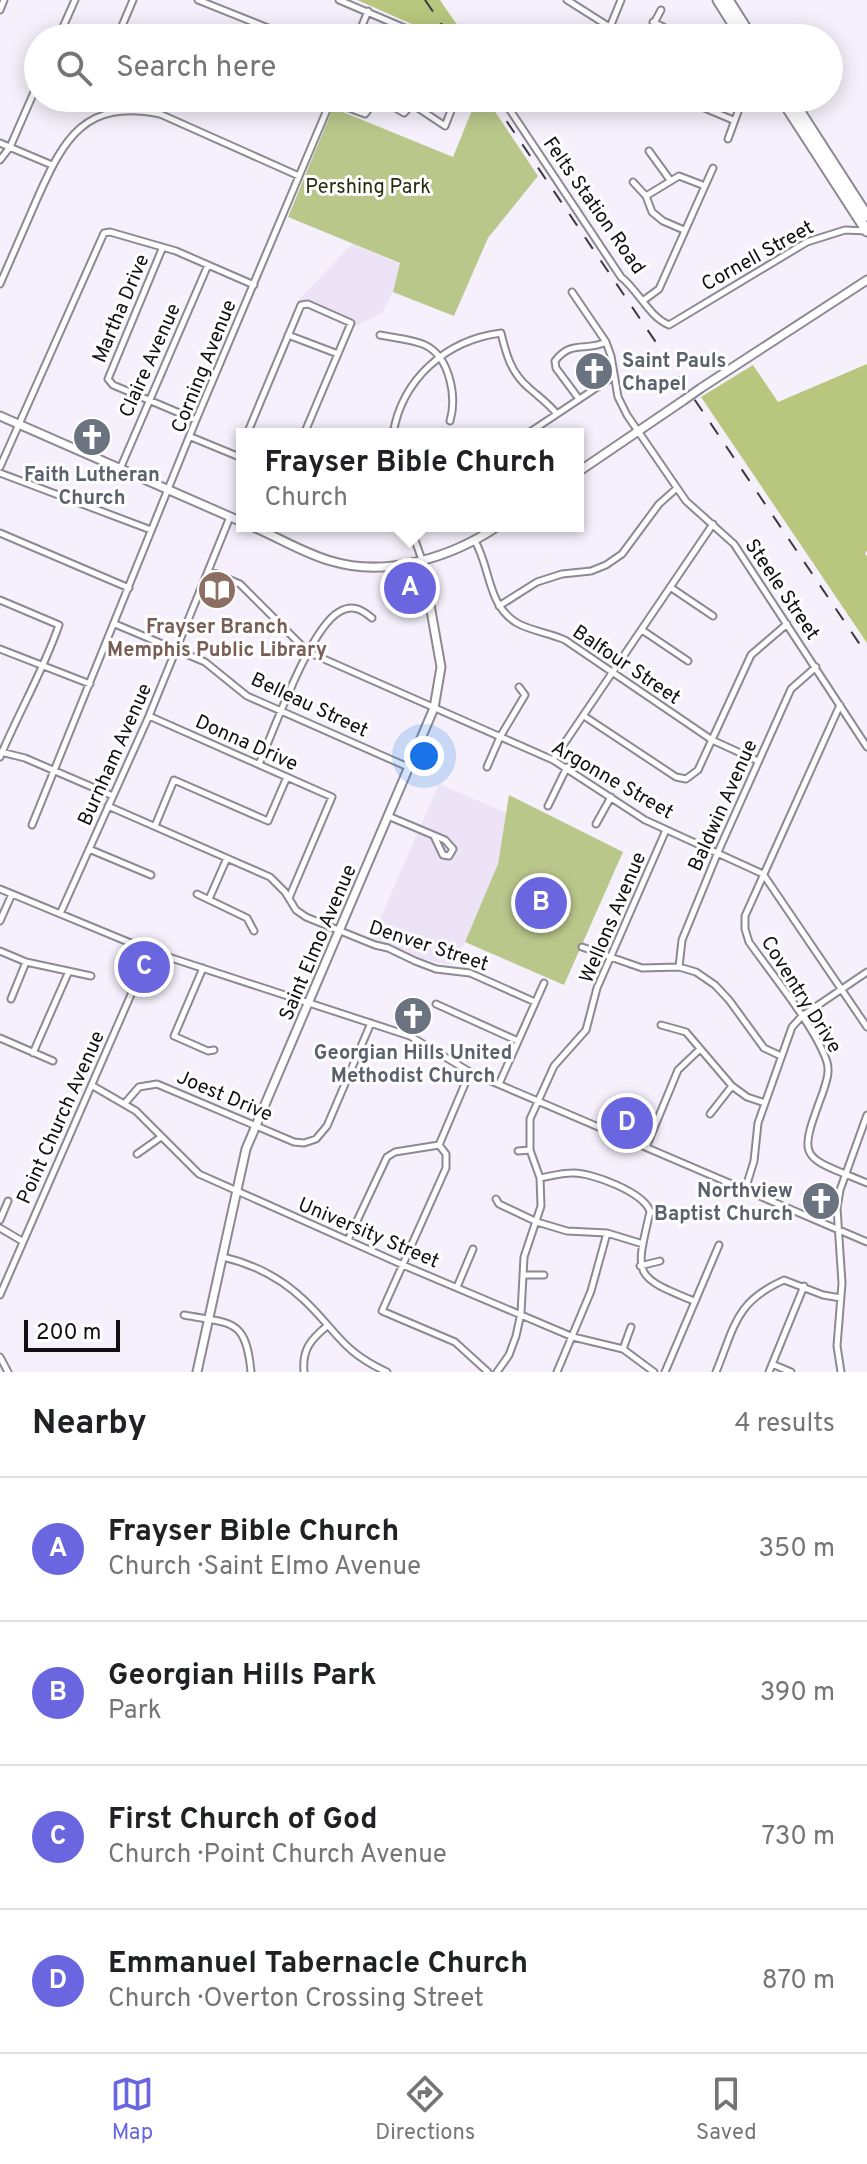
<!DOCTYPE html>
<meta charset="utf-8">
<style>
:root{--surface:#fff;--page:#f2f2f2;--text:#202124;--muted:#757577;--line:#e0e0e0;--accent:#6966e0}
body{margin:0;font-family:Overpass,sans-serif;background:var(--page);color:var(--text)}
.scale{position:absolute;left:24px;bottom:20px;width:96px;box-sizing:border-box;padding-left:8px;border:4px solid #110f13;border-top:0;font-size:22px;line-height:28px;white-space:nowrap;color:#110f13;-webkit-text-stroke:6px #fff;paint-order:stroke}
.you{position:absolute;left:424px;top:756px;width:28px;height:28px;margin:-20px;border:6px solid #fff;border-radius:50%;background:#1a73e8;box-shadow:0 0 0 12px #1a73e833}
.badge{display:grid;place-items:center;width:52px;height:52px;border-radius:50%;background:var(--accent);color:#fff;font-size:26px;font-weight:700}
.pin{position:absolute;translate:-50% -50%;border:4px solid #fff;box-shadow:0 2px 8px #0006}
.popup{position:absolute;left:236px;top:428px;width:348px;height:104px;box-sizing:border-box;display:grid;place-content:center;border-radius:0px;background:var(--surface);filter:drop-shadow(0 2px 6px #0005);font-size:26px;white-space:nowrap;color:var(--muted)}
.popup b{font-size:30px;color:var(--text)}
.popup::after{content:'';position:absolute;left:50%;top:100%;margin-left:-16px;border:16px solid transparent;border-top-color:var(--surface)}
.list{margin:0;padding:0;list-style:none}
h2{display:flex;justify-content:space-between;align-items:center;height:104px;margin:0;padding:0 32px;font-size:34px}
h2 small{font-size:26px;font-weight:400;color:var(--muted)}
.list li{display:grid;grid-template-columns:52px 1fr auto;gap:24px;align-items:center;box-sizing:border-box;height:144px;padding:0 32px;border-top:2px solid var(--line)}
.list b{display:block;font-size:30px;white-space:nowrap}
.list p{margin:0;font-size:26px;white-space:nowrap;color:var(--muted)}
.list em{font-size:26px;font-style:normal;color:var(--muted)}
.icon{flex:none;width:44px;height:44px;fill:none;stroke:currentColor;stroke-width:2;stroke-linecap:round;stroke-linejoin:round}
.map{position:relative;flex:none;width:867px;height:1372px;overflow:hidden}
.search{position:absolute;background:var(--surface);box-shadow:0 4px 20px #0003;left:24px;right:24px;top:24px;height:88px;display:flex;align-items:center;gap:20px;box-sizing:border-box;padding:0 28px;border-radius:44px;color:var(--muted);font-size:30px}
.sheet{height:680px;background:var(--surface)}
nav{display:flex;justify-content:space-around;align-items:center;box-sizing:border-box;height:112px;border-top:2px solid var(--line);background:var(--surface);font-size:22px;color:var(--muted)}
nav a{display:grid;justify-items:center;gap:4px}
nav .on{color:var(--accent)}
.map>svg:first-child{display:block}
</style>
<div class="map">
<svg width="867" height="1372" viewBox="0 0 867 1372">
<rect width="100%" height="100%" fill="#f5f0fb"/>
<path fill="#ece3f6" d="M352,244L400,264L393,292L382,313L354,327L298,301Z
M439,784L506,813L498,864L465,942L452,965L413,957L371,940Z"/>
<path fill="#bac78b" d="M477,98H486L538,176L488,238L454,316L393,292L400,263L288,217L333,108L453,157Z
M509,795L623,852L564,985L465,942L498,864Z"/>
<path fill="#b8c77d" d="M357,0H440L466,38H444Z
M867,364V550L865,554L867,556V643L701,397L753,365L778,402Z"/>
<g fill="none" stroke-linecap="round" stroke-linejoin="round">
<defs>
<path id="minor" d="M133,0L122,26L148,38
M198,0L293,38
M339,0L428,38
M567,0L627,38
M0,10L4,0
M653,22L686,38
M610,27L621,0
M58,38L75,0
M357,38L368,11
M646,38L661,10
M379,98L404,113L412,104L445,126L456,98
M502,98L621,277C639,291 648,316 669,325L807,242L845,230L867,231
M681,98L733,120
M330,101L365,114L377,98
M344,107L346,98
M728,139L743,98
M0,143L52,165
M649,151L670,180
M0,160L10,147L38,83
M633,182L646,196L652,212L663,221L684,230
M646,196L679,176L705,186
M162,249L108,379L113,385L196,420
M0,284C12,256 25,227 37,199C64,138 85,99 160,114L299,176
M572,292L606,342L611,356L618,397L627,415L686,501L734,544L867,747
M644,300L659,289L713,168
M288,335L338,354
M380,335C394,338 412,339 425,345C450,357 457,397 450,421
M579,399L556,368L555,361C572,339 586,352 606,342
M247,434L301,305L308,304L351,323L304,434
M393,434C402,379 446,340 501,333C506,354 511,373 529,388C539,397 548,403 557,414
M527,434L614,376
M191,437L242,458
M0,467L104,233L110,232L176,251L254,285
M120,469L208,265
M0,473L151,530
M410,526L422,560
M0,533L129,588
M475,541C491,569 487,605 517,623C531,631 550,633 565,640L712,740L758,761
M209,571L240,584L308,652L553,760L645,820L763,874L867,1027
M670,587L713,616
M0,600L59,625C43,671 19,712 0,757
M499,606L537,582L562,574L591,571L606,565L622,554L659,504L677,488
M115,624L205,662L247,696L408,767
M642,630L688,661
M0,649L90,684
M840,705L745,916V929L749,942C771,973 816,1028 827,1062C830,1073 826,1082 823,1092C797,1162 800,1155 867,1183
M149,716L332,797L289,898
M584,716L676,777L686,779L698,770L751,655L787,624
M1,752L25,758L113,796
M553,760L713,524
M259,764C274,730 310,628 339,612C352,604 361,609 372,618
M487,767L500,737L525,695L519,687
M108,806L270,877L285,892L296,910L306,917L375,945L388,948L415,961L436,969L470,973L535,1002
M548,806L567,767
M388,816L445,840L453,849L449,856L443,855L434,836
M596,824L611,797
M32,825L196,420L332,98
M155,826L174,780L268,821L287,777
M89,849L151,875
M0,889L150,951L410,1036L470,1072L867,1242
M197,894L247,918L254,931
M209,899L227,858
M60,914L149,716L230,517
M0,921L12,894
M582,947L642,968L679,967L696,972L715,985L729,1000L764,1048L781,1056
M0,951L26,962L91,976
M679,967L682,940L718,852L791,689L816,667
M203,968L174,1036L208,1051L214,1050
M11,999L26,962
M436,1004L518,1041
M661,1025L686,1032L732,1086L747,1097L765,1103
M0,1038L53,1061
M33,1053L69,971
M470,1072L439,1145L446,1154V1168L382,1311L455,1342L488,1372
M499,1084L544,983
M93,1086L136,1111L199,1174L403,1265L573,1337L623,1349L654,1372
M126,1102L139,1087L157,1084L294,1142L304,1143L316,1139L327,1126L371,1023
M710,1114L732,1086
M647,1145L678,1070L700,1049
M518,1151L530,1150
M137,1154L161,1137
M540,1178C551,1176 562,1173 572,1173C591,1172 646,1193 650,1212C635,1276 633,1276 694,1301
M745,1190L754,1161L758,1123L792,1027L802,1016L867,972
M496,1199L499,1204L537,1222L567,1231L607,1233L643,1244
M650,1212H668
M0,1220L8,1201
M0,1228L22,1241
M348,1240L387,1157L395,1152L439,1145
M223,1257C253,1264 281,1278 304,1300C337,1331 341,1351 387,1372
M640,1266L660,1261
M523,1275H544
M457,1287L473,1249
M0,1295L150,951
M184,1315C232,1324 246,1318 251,1372
M623,1349L631,1327
M0,1357L8,1372
M772,1364L791,1372
M304,1372C302,1350 310,1340 327,1326
M497,1372L509,1355L516,1336L521,1313L524,1257L541,1206L540,1178L530,1150V1119L554,1066L586,1030L597,988L666,830
M557,1372L591,1291L607,1233
M665,1372L719,1245
M716,1372C735,1326 735,1302 784,1280L823,1295L841,1298
M769,1372L804,1286
M841,1372L837,1346L842,1283L837,1208L840,1190L867,1115"/>
<path id="major" d="M701,388L867,280
M0,416L242,522
M578,472L684,400
M251,526C278,537 303,553 331,561C387,578 452,557 498,526
M197,1372L246,1149L434,708L441,667L422,560"/>
<path id="highway" d="M718,0L742,38
M728,0L752,38
M781,98L867,231
M791,98L867,216"/>
</defs>
<use href="#minor" stroke="#8d8993" stroke-width="9"/>
<use href="#major" stroke="#8d8993" stroke-width="11"/>
<use href="#highway" stroke="#8d8993" stroke-width="13"/>
<use href="#minor" stroke="#fff" stroke-width="5"/>
<use href="#major" stroke="#fff" stroke-width="7"/>
<use href="#highway" stroke="#fff" stroke-width="9"/>
<path stroke="#3c393e" stroke-width="2" stroke-dasharray="14 14" stroke-linecap="butt" d="M425,0L451,38
M491,98L867,655"/>
<defs>
<path id="major-bridge" d="M684,400L701,388"/>
</defs>
<use href="#major-bridge" stroke="#8d8993" stroke-width="11" stroke-linecap="butt"/>
<use href="#major-bridge" stroke="#fff" stroke-width="7"/>
</g>
<defs>
<symbol id="church-disc" viewBox="-11 -11 22 22"><circle r="9.5" fill="#6b7280" stroke="#fff"/><path d="M-1.2-6h2.4v3.5h3.3v2.4h-3.3V6h-2.4V-.1h-3.3v-2.4h3.3Z" fill="#fff"/></symbol>
<symbol id="library-disc" viewBox="-11 -11 22 22"><circle r="9.5" fill="#8d6e63" stroke="#fff"/><path d="M-6-4Q-3-5.5-.7-3.5V5Q-3 3-6 4ZM6-4Q3-5.5 .7-3.5V5Q3 3 6 4Z" fill="#fff"/></symbol>
</defs>
<g fill-rule="evenodd">
<use href="#church-disc" x="572" y="349" width="44" height="44"/>
<use href="#church-disc" x="70" y="415" width="44" height="44"/>
<use href="#library-disc" x="195" y="568" width="44" height="44"/>
<use href="#church-disc" x="391" y="994" width="44" height="44"/>
<use href="#church-disc" x="799" y="1179" width="44" height="44"/>
</g>
<g text-anchor="middle" stroke-width="6" stroke-linejoin="round" paint-order="stroke">
<g font-size="20" fill="#272c0c" stroke="#fff">
<text x="368" y="193">Pershing Park</text>
</g>
<g font-size="20" fill="#110f13" stroke="#fff">
<text transform="translate(595 205) rotate(55)" y="7">Felts Station Road</text>
<text transform="translate(757 255) rotate(-29)" y="7">Cornell Street</text>
<text transform="translate(120 308) rotate(-67)" y="7">Martha Drive</text>
<text transform="translate(149 360) rotate(-66)" y="7">Claire Avenue</text>
<text transform="translate(203 366) rotate(-68)" y="7">Corning Avenue</text>
<text transform="translate(783 589) rotate(56)" y="7">Steele Street</text>
<text transform="translate(627 664) rotate(34)" y="7">Balfour Street</text>
<text transform="translate(310 704) rotate(25)" y="7">Belleau Street</text>
<text transform="translate(247 742) rotate(24)" y="7">Donna Drive</text>
<text transform="translate(114 754) rotate(-66)" y="7">Burnham Avenue</text>
<text transform="translate(613 779) rotate(30)" y="7">Argonne Street</text>
<text transform="translate(722 805) rotate(-66)" y="7">Baldwin Avenue</text>
<text transform="translate(612 917) rotate(-67)" y="7">Wellons Avenue</text>
<text transform="translate(317 942) rotate(-67)" y="7">Saint Elmo Avenue</text>
<text transform="translate(429 945) rotate(18)" y="7">Denver Street</text>
<text transform="translate(802 994) rotate(58)" y="7">Coventry Drive</text>
<text transform="translate(225 1095) rotate(23)" y="7">Joest Drive</text>
<text transform="translate(60 1117) rotate(-66)" y="7">Point Church Avenue</text>
<text transform="translate(369 1232) rotate(23)" y="7">University Street</text>
</g>
<g font-size="20" font-weight="bold" fill="#5b616d" stroke="#fff">
<text x="622" y="367" text-anchor="start">Saint Pauls<tspan x="622" dy="23">Chapel</tspan></text>
<text x="92" y="481">Faith Lutheran<tspan x="92" dy="23">Church</tspan></text>
<text x="413" y="1059">Georgian Hills United<tspan x="413" dy="23">Methodist Church</tspan></text>
<text x="793" y="1197" text-anchor="end">Northview<tspan x="793" dy="23">Baptist Church</tspan></text>
</g>
<g font-size="20" font-weight="bold" fill="#785e54" stroke="#fff">
<text x="217" y="633">Frayser Branch<tspan x="217" dy="23">Memphis Public Library</tspan></text>
</g>
</g>
</svg>
<div class="scale">200 m</div>
<div class="you"></div>
<div class="pin badge" style="left:410px;top:588px">A</div>
<div class="popup"><b>Frayser Bible Church</b>Church</div>
<div class="pin badge" style="left:541px;top:903px">B</div>
<div class="pin badge" style="left:144px;top:967px">C</div>
<div class="pin badge" style="left:627px;top:1123px">D</div>
<div class="search"><svg class="icon" aria-label="search" viewBox="0 0 24 24"><circle cx="10" cy="10" r="6"/><path d="M15 15l6 6"/></svg>Search here</div>
</div>
<section class="sheet">
<h2>Nearby<small>4 results</small></h2>
<ul class="list">
<li><span class="badge">A</span><div><b>Frayser Bible Church</b><p>Church · Saint Elmo Avenue</p></div><em>350 m</em></li>
<li><span class="badge">B</span><div><b>Georgian Hills Park</b><p>Park</p></div><em>390 m</em></li>
<li><span class="badge">C</span><div><b>First Church of God</b><p>Church · Point Church Avenue</p></div><em>730 m</em></li>
<li><span class="badge">D</span><div><b>Emmanuel Tabernacle Church</b><p>Church · Overton Crossing Street</p></div><em>870 m</em></li>
</ul>
</section>
<nav>
<a class="on"><svg class="icon" aria-label="map" viewBox="0 0 24 24"><path d="M3 6l6-2 6 2 6-2v14l-6 2-6-2-6 2zM9 4v14M15 6v14"/></svg>Map</a>
<a><svg class="icon" aria-label="directions" viewBox="0 0 24 24"><path d="M12 3l9 9-9 9-9-9zM9 14v-3h6M13 9l2 2-2 2"/></svg>Directions</a>
<a><svg class="icon" aria-label="saved" viewBox="0 0 24 24"><path d="M7 4h10v16l-5-4-5 4z"/></svg>Saved</a>
</nav>
